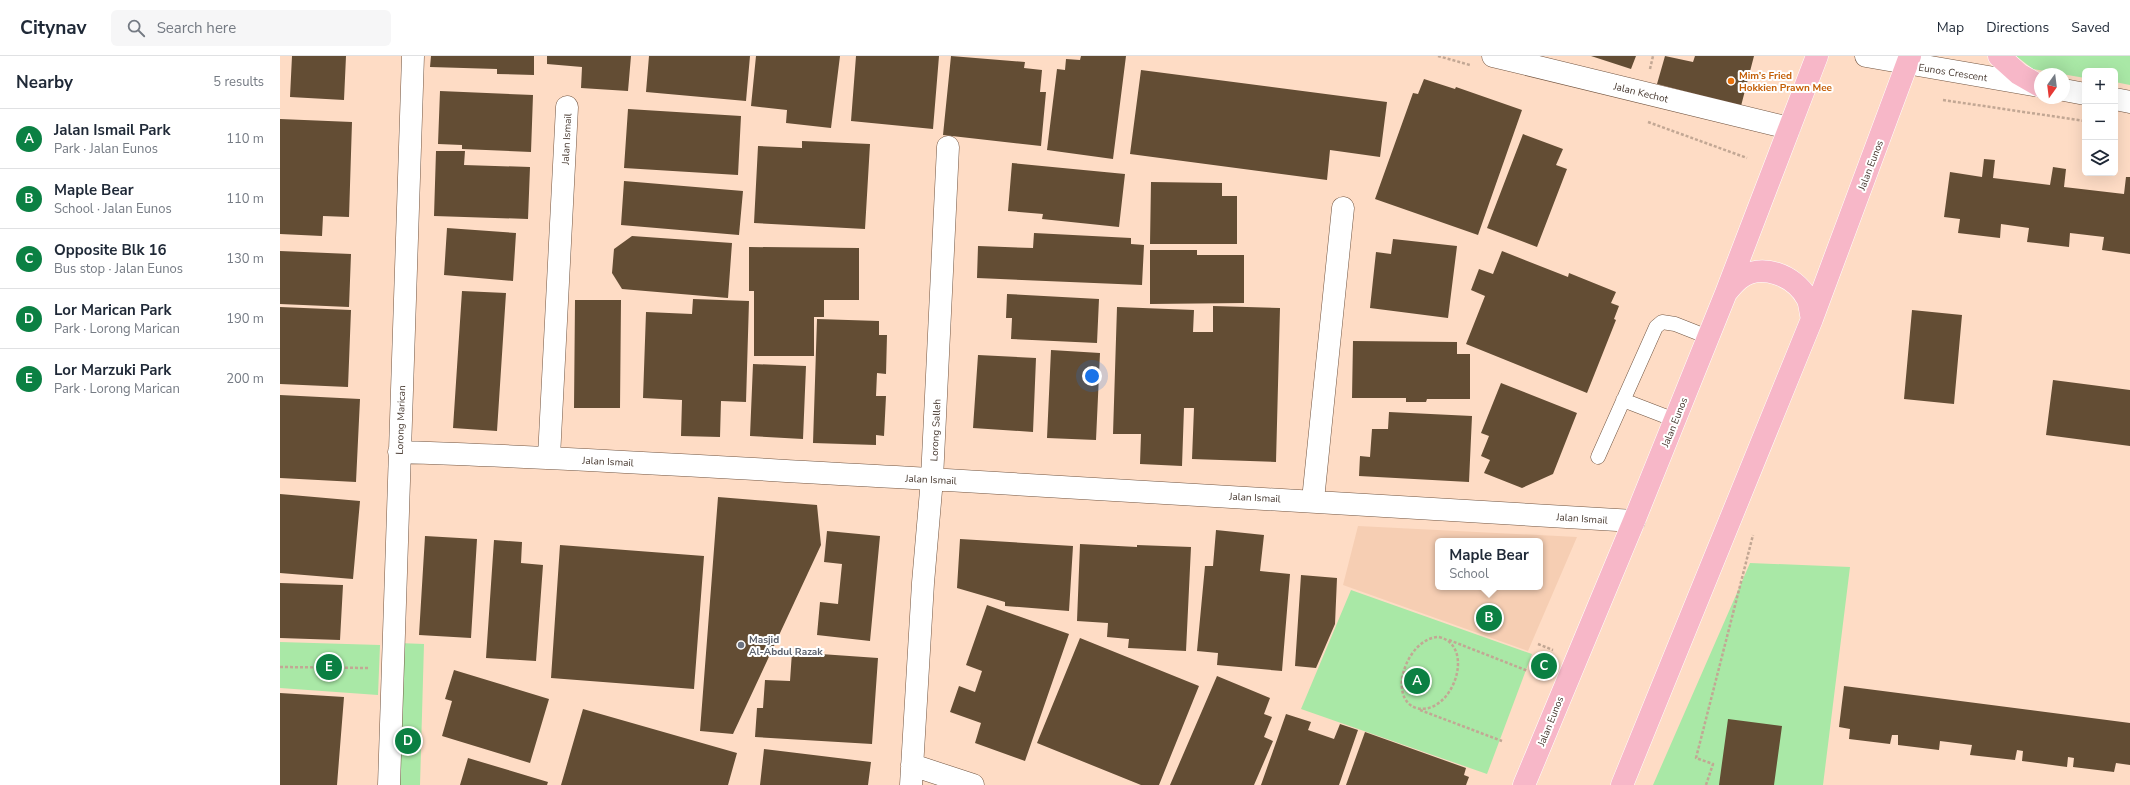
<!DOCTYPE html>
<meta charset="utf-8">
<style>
:root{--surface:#fff;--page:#f6f6f7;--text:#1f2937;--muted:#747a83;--line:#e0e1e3;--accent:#0b8043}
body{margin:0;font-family:"Nunito Sans",sans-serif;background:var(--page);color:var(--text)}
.controls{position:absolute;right:12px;top:12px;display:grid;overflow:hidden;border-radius:6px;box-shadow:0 4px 16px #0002}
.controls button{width:36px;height:36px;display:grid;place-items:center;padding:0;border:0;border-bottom:1px solid var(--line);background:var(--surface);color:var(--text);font:20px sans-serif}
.compass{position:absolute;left:1754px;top:12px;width:36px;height:36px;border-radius:50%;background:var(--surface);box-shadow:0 4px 16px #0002;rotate:194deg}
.you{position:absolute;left:812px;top:320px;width:14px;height:14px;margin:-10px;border:3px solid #fff;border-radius:50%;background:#1a73e8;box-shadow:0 0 0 6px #1a73e833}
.badge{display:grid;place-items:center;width:26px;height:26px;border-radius:50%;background:var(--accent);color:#fff;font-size:13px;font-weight:700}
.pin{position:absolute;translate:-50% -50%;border:2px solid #fff;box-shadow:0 1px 4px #0006}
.popup{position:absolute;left:1155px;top:482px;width:108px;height:52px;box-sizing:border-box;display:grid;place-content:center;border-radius:6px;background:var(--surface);filter:drop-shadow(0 1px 3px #0005);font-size:13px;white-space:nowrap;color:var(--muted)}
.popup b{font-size:15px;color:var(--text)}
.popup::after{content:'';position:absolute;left:50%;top:100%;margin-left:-8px;border:8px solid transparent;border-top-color:var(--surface)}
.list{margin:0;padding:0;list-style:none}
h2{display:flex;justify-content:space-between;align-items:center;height:52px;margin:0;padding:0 16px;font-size:17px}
h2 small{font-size:13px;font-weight:400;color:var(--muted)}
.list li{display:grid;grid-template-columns:26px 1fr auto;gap:12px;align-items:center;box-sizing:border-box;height:60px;padding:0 16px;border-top:1px solid var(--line)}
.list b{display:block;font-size:15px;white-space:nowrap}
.list p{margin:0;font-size:13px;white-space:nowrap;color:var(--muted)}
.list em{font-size:13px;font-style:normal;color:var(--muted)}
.icon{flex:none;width:22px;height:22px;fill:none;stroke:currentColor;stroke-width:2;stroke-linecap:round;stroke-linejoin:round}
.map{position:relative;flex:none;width:1850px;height:729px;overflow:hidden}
header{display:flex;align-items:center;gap:24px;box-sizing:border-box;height:56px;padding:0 20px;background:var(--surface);border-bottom:1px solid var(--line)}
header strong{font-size:19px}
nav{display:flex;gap:22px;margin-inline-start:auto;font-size:14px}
.search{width:280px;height:36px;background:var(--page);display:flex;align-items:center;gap:10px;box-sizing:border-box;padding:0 14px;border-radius:6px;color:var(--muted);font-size:15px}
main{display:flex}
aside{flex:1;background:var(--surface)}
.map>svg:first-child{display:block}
</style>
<header>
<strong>Citynav</strong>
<div class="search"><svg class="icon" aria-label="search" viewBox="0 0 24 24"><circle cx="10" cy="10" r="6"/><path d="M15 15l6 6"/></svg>Search here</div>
<nav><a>Map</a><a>Directions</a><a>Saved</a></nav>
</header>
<main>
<aside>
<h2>Nearby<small>5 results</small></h2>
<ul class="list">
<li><span class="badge">A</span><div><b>Jalan Ismail Park</b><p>Park · Jalan Eunos</p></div><em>110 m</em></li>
<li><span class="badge">B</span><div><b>Maple Bear</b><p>School · Jalan Eunos</p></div><em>110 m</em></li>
<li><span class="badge">C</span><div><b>Opposite Blk 16</b><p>Bus stop · Jalan Eunos</p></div><em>130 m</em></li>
<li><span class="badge">D</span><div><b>Lor Marican Park</b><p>Park · Lorong Marican</p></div><em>190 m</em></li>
<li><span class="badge">E</span><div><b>Lor Marzuki Park</b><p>Park · Lorong Marican</p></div><em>200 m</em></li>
</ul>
</aside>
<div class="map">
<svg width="1850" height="729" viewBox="0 0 1850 729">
<rect width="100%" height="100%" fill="#fedcc5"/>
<path fill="#f6ceb3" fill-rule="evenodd" d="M1078,470L1297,481L1248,595L1063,529ZM1158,485H1260V531H1158Z"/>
<path fill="#a9e8a6" d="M1736,0H1850V29L1835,26V15H1805V22L1753,13Z
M1470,507L1570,511L1543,729H1373Z
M1071,534L1252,598L1207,718L1021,653Z
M0,586L100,589L98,639L0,632Z
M118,587L144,588L140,729H113Z"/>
<path fill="#634d34" d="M12,0H66L64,44L10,41Z
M151,0H254V19L217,18V13L150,11Z
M267,0H351L348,35L301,32L302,11L267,8Z
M369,0H470L466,45L366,36Z
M476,0H560L551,72L506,67L507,54L471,50Z
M576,0H659L653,73L571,65Z
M671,0L745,6L744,12L762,14L760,36H766L761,90L663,79Z
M801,0H846L833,103L767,94L777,13L785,14L786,3L800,4Z
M1311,0H1356L1351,13Z
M1385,0L1413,6L1415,0H1474L1461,50L1377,28Z
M861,14L1107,46L1100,101L1050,94L1047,124L850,98Z
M1144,23L1175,33L1176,31L1242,54L1198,179L1095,143L1133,37L1138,38Z
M160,35L253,39L251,96L182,93V89L158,88Z
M348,53L461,60L458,119L344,112Z
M0,63L72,66L69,161L43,160L42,180L0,178Z
M1243,78L1283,93L1276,109L1287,113L1257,191L1207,172Z
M522,85L590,88L585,173L474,167L478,90L522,92Z
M156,95H185L184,109L250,111L248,163L154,160Z
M1704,103L1715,104L1713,122L1770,129L1773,111L1786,113L1784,131L1844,138L1846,121H1850V198L1822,194L1824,181L1790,177L1789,191L1747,186L1749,172L1721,168L1720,182L1678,177L1680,163L1664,161L1670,116L1702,121Z
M732,107L845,118L839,171L762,163L763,158L728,155Z
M344,125L463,135L459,179L341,169Z
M871,126L942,127V140H957V188H870Z
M167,172L236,177L233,225L164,219Z
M754,177L851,182V188L864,189L862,229L697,222L698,190L753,192Z
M352,180L452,187L448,242L342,233L332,217L334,193Z
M1113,183L1177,190L1168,262L1090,252L1096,196L1111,198Z
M469,191L579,192V244H544V261H534V300H474V235H469Z
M870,194H917V199H964V247L870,248Z
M0,195L71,198L69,251L0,248Z
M1222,195L1288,221L1289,217L1336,236L1331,247L1339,250L1334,263L1336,264L1307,337L1186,288L1205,240L1191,234L1199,213L1213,218Z
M182,235L226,237L217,375L173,372Z
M727,238L819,243L817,287L731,283L732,262H726Z
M413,243L469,245L466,346L441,345L440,381L401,380L402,344L363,342L366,256L412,258Z
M295,244H341L340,352H294Z
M933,250L1000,252L996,406L912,403L914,352H904L902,410L860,408L861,378H833L837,251L914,254L913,276H933Z
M0,251L71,254L68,331L0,328Z
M1632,254L1682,259L1674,348L1624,343Z
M537,263L599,265V279H607L606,318L597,317L596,340H606L604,380L596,379V389L533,387Z
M1073,285L1177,286V298H1190V343H1147L1146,346H1126V342H1072Z
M771,294L820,297L816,384L767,382Z
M698,299L756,302L753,376L693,372Z
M473,308L526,310L523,383L470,380Z
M1773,324L1850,334V390L1766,379Z
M1221,327L1297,357L1273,418L1242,432L1204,417L1210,404L1201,400L1209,380L1201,377Z
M0,339L80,343L76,426L0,422Z
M1109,356L1192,360L1189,426L1079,420L1080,400L1090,401L1092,373H1108Z
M0,438L80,445L73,523L0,517Z
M438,441L537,449L541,489L453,678L420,675Z
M936,474L984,479L980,515L1010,518L1002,615L937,609L938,597L917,595L925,510H933Z
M547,475L600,480L590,585L537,579L540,546L558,548L562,508L544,506Z
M145,480L197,483L191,582L139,579Z
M680,483L793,490L789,555L725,550V546L677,532Z
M214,484L242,486L241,507L263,509L256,605L206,602Z
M800,488L857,491V489L911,491L906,595L848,592L849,583L827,581L828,567L797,565Z
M280,489L424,500L414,633L271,622Z
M1021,519L1057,522L1055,568L1036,612L1015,610Z
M0,527L63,529L60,584L0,582Z
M707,549L789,578L745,705L695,687L701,667L670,656L679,630L695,636L702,615L686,609Z
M800,582L919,630L879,729H861L757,687Z
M512,596L598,602L592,688L475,681L477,652H483L485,624L510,625Z
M174,614L269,643L250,707L162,680L172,645L165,643Z
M937,620L990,642L984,658L992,661L984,681L993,685L974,729H890Z
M1564,630L1850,667V709L1836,707L1834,716L1793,711L1794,702L1788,701L1787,711L1742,705L1743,695L1737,694L1735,704L1690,699L1692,689L1660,685L1659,694L1618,689V679H1612L1610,688L1569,683L1570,673L1559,671Z
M0,637L64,641L57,729H0Z
M303,653L457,697L448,729H281Z
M1006,658L1031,666L1028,674L1054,683L1060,668L1078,674L1059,729H981Z
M1448,663L1502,670L1494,729H1439Z
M1085,676L1186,712L1184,719L1189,721L1186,729H1066Z
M484,693L591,706L588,729H480Z
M188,702L268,726L267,729H180Z"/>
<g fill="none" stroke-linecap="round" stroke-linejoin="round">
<defs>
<path id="service" d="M1343,344L1395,364
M1318,401L1376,271L1382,266L1395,268L1428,281"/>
<path id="minor" d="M1213,0L1509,72
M1586,0L1760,30
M1784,34L1805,38
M1835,43L1850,46
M119,396C285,401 450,412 616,421C862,434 1108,448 1354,465
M269,401L287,51
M1033,444L1063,152
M632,709L693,729
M109,729L133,0
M631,729L643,527L652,423L668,91"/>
<path id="trunk" d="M1719,0L1739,18L1760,30
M1446,237C1450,232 1454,227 1459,223C1481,206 1514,219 1527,242C1530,247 1530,256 1532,263
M1244,729L1354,465L1446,237L1537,0
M1342,729L1532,263L1630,0"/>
</defs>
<use href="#service" stroke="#725541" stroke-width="15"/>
<use href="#minor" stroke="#725541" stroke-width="23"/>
<use href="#trunk" stroke="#fff" stroke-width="23"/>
<path stroke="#c2a794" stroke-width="2.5" stroke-dasharray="3 2" stroke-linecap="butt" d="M1158,0L1190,9
M1370,13L1373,0
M1663,44L1805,65
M1368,66L1467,102
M1159,581C1197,590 1172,661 1136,652C1106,641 1128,581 1159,581Z
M1169,584L1248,615
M1258,588L1273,594
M0,611L88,612
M1140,654L1222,685
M1426,729L1433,708L1416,702L1473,479"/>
<use href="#service" stroke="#fff" stroke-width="14"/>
<use href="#minor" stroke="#fff" stroke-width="22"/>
<use href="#trunk" stroke="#f7b7c8" stroke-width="22"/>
</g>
<circle fill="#e8710a" stroke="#fff" stroke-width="1.5" cx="1451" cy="25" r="4"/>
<circle fill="#6b7280" stroke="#fff" stroke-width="1.5" cx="461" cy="589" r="4"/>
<g text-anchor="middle" stroke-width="4" stroke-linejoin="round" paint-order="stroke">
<g font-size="10" fill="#473930" stroke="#fff">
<text transform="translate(1673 16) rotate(9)" y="4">Eunos Crescent</text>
<text transform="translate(1361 36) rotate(14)" y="4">Jalan Kechot</text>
<text transform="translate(286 83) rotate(-87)" y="4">Jalan Ismail</text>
<text transform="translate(1590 109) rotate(-69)" y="4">Jalan Eunos</text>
<text transform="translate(120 364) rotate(-88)" y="4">Lorong Marican</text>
<text transform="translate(1394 366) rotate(-68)" y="4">Jalan Eunos</text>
<text transform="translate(655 374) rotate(-87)" y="4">Lorong Salleh</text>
<text transform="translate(328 405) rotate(3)" y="4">Jalan Ismail</text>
<text transform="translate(651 423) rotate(3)" y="4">Jalan Ismail</text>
<text transform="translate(975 441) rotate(3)" y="4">Jalan Ismail</text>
<text transform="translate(1302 462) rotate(4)" y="4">Jalan Ismail</text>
<text transform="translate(1270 665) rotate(-68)" y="4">Jalan Eunos</text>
</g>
<g font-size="10" font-weight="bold" fill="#c56008" stroke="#fff" text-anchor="start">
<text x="1459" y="23">Mim’s Fried<tspan x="1459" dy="12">Hokkien Prawn Mee</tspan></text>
</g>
<g font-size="10" font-weight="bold" fill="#5b616d" stroke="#fff" text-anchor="start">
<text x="469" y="587">Masjid<tspan x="469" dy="12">Al-Abdul Razak</tspan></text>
</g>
</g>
</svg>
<div class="controls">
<button>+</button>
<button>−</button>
<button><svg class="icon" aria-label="layers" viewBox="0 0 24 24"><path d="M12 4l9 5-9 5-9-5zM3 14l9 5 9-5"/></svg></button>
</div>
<svg class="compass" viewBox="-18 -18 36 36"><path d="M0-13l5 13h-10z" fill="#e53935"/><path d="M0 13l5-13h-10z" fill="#747a83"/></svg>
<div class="you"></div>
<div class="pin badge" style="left:1137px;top:625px">A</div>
<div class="pin badge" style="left:1209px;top:562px">B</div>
<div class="popup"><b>Maple Bear</b>School</div>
<div class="pin badge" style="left:1264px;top:610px">C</div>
<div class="pin badge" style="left:128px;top:685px">D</div>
<div class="pin badge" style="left:49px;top:611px">E</div>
</div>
</main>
